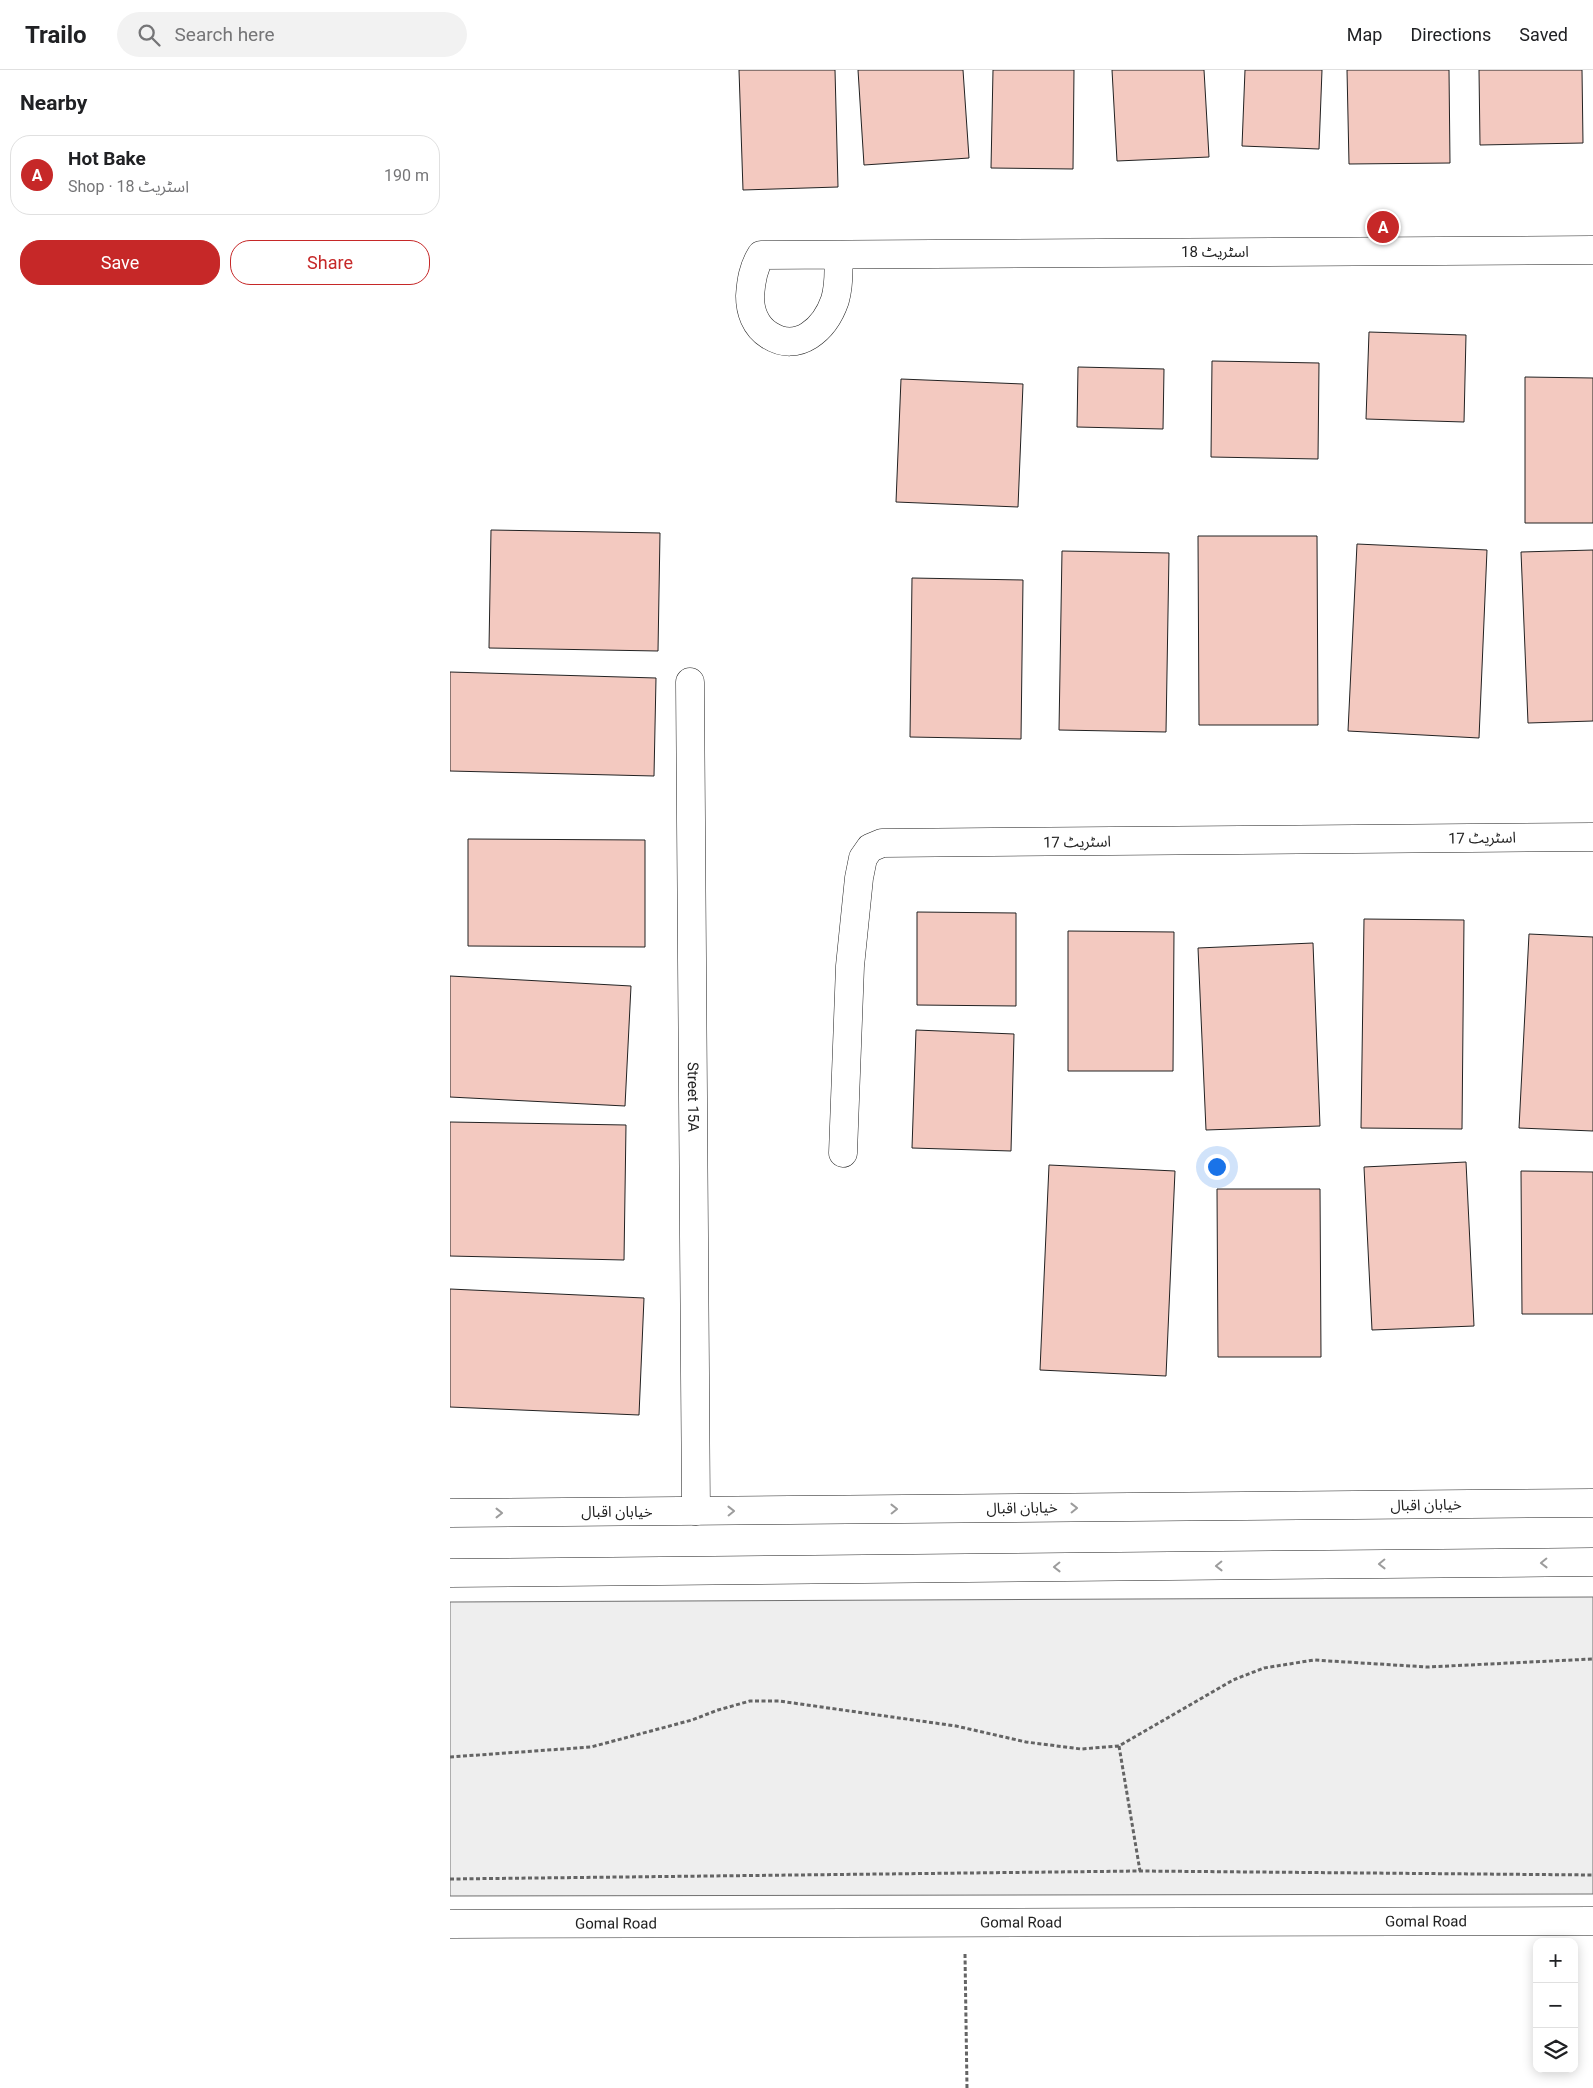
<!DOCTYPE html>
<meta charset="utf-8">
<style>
:root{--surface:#fff;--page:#f2f2f2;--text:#202124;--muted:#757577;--line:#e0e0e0;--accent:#c62828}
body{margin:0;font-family:Roboto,"Noto Sans Arabic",sans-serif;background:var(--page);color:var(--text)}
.controls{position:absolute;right:15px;bottom:15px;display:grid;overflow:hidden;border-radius:10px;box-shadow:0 2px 12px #0003}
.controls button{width:45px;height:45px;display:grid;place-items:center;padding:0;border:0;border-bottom:1px solid var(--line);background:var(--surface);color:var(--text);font:25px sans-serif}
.you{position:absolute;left:766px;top:1096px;width:18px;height:18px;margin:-12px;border:4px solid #fff;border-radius:50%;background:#1a73e8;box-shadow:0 0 0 8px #1a73e833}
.badge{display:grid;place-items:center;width:32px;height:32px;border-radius:50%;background:var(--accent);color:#fff;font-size:16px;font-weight:700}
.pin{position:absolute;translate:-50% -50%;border:2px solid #fff;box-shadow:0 1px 5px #0006}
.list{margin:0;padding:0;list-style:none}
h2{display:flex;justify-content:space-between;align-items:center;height:65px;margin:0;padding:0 20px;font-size:21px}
h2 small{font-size:16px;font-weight:400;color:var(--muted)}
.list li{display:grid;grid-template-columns:32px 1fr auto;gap:15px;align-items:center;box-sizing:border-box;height:80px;margin:0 10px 10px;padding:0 10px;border:1px solid var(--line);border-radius:20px}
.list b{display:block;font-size:19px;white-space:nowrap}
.list p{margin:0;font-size:16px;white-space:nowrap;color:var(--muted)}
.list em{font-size:16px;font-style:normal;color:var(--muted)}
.actions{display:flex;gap:10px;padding:15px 20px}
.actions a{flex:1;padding:11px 0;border:1px solid var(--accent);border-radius:20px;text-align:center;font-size:18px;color:var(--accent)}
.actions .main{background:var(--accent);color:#fff}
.icon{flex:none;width:28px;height:28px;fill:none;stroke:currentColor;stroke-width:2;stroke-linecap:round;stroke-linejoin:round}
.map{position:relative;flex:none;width:1143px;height:2018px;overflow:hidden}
header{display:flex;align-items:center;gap:30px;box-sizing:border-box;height:70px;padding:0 25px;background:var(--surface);border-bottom:1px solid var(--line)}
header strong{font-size:24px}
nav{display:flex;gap:28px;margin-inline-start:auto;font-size:18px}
.search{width:350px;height:45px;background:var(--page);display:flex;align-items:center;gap:12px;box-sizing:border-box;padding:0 18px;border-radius:28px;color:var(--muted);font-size:19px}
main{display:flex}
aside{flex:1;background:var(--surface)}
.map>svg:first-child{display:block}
</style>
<header>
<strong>Trailo</strong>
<div class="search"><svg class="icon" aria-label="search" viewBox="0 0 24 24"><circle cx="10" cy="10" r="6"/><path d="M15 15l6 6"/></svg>Search here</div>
<nav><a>Map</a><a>Directions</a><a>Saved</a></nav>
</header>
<main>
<aside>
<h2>Nearby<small></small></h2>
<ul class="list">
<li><span class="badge">A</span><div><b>Hot Bake</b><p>Shop · اسٹریٹ 18</p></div><em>190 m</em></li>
</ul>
<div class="actions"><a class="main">Save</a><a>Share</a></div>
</aside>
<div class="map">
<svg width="1143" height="2018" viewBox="0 0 1143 2018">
<rect width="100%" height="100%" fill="#fff"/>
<path fill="#eee" stroke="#6f6f6f" d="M1143,1527V1824L0,1826V1532Z"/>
<path fill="#f3c9c0" stroke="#222" d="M289,0H385L388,117L293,120Z
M408,0H513L519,88L414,95Z
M543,0H624L623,99L541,98Z
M662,0H754L759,87L667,91Z
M795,0H872L869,79L792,76Z
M897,0H999L1000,93L899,94Z
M1029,0H1132L1133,73L1030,75Z
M919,262L1016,265L1014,352L916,349Z
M762,291L869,293L868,389L761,387Z
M628,297L714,299L713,359L627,357Z
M1075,307L1143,308V453H1075Z
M451,309L573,314L568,437L446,432Z
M41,460L210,463L208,581L39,578Z
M748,466H867L868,655H749Z
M907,474L1037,480L1029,668L898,661Z
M1143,480V651L1078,653L1071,482Z
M612,481L719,483L716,662L609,660Z
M462,508L573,510L571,669L460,667Z
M0,602L206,608L204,706L0,701Z
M18,769L195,770V877L18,876Z
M467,842L566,843V936L467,935Z
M914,849L1014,850L1012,1059L911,1058Z
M618,861L724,862L723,1001H618Z
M1079,864L1143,867V1061L1069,1058Z
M863,873L870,1056L756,1060L748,878Z
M0,906L181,916L175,1036L0,1027Z
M466,960L564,964L561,1081L462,1078Z
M0,1052L176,1055L174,1190L0,1186Z
M1016,1092L1024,1256L922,1260L914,1097Z
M599,1095L725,1101L716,1306L590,1300Z
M1071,1101L1143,1102V1244H1072Z
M767,1119H870L871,1287H768Z
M0,1219L194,1228L189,1345L0,1337Z"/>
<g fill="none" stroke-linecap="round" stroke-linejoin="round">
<defs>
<g id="minor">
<path d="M388,185C389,200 389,216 385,230C375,259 348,284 319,265C305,256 300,241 300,226C301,211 303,198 311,185L1143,180"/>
<path id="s1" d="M240,612L246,1441"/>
<path d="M393,1083L400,896L409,808L413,788L420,778L432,773L1143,767"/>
<path id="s2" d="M0,1854L1143,1851"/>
</g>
<path id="primary" d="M0,1443L1143,1433
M0,1503L1143,1492"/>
</defs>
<use href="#minor" stroke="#222" stroke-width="29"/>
<use href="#primary" stroke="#222" stroke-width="29"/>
<path stroke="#646464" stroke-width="3" stroke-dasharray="4 2.5" stroke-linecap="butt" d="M669,1676L690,1801
M0,1687L141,1677L242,1650L268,1640L300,1631H329L506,1656L576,1672L631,1679L669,1676L783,1610L814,1598L864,1590L977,1597L1143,1589
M0,1809L690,1801L1143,1805
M515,1884L517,2018"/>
<use href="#minor" stroke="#fff" stroke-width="28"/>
<use href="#primary" stroke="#fff" stroke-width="28"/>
</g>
<defs><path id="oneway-chevron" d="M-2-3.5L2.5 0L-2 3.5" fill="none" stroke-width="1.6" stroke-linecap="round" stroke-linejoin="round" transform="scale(1.25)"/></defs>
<g stroke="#9c9c9c">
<use href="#oneway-chevron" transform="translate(624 1438) rotate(-1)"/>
<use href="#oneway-chevron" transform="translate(444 1439) rotate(-1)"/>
<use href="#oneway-chevron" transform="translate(281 1441) rotate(-1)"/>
<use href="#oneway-chevron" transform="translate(49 1443)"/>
<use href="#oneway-chevron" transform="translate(1094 1493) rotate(179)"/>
<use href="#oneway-chevron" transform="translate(932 1494) rotate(179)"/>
<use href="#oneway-chevron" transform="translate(769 1496) rotate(179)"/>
<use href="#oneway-chevron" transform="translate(607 1497) rotate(179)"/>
</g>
<g text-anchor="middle" stroke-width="4" stroke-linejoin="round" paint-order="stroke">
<g font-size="15" fill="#222" stroke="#fff">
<text x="765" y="187">اسٹریٹ 18</text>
<text transform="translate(1032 768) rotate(-1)" y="5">اسٹریٹ 17</text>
<text transform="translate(627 772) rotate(-1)" y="5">اسٹریٹ 17</text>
<text dy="5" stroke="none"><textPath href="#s1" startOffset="415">Street 15A</textPath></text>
<text transform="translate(976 1435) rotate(-1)" y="5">خیابان اقبال</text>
<text transform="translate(572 1438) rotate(-1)" y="5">خیابان اقبال</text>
<text x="167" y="1447">خیابان اقبال</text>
<text dy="5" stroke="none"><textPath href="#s2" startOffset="976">Gomal Road</textPath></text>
<text dy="5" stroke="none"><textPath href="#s2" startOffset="571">Gomal Road</textPath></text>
<text dy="5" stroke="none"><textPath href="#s2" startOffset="166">Gomal Road</textPath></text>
</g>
</g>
</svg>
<div class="controls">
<button>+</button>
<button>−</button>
<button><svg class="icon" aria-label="layers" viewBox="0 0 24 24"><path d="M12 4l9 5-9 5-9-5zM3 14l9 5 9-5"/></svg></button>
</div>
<div class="you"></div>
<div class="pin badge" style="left:933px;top:157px">A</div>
</div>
</main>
